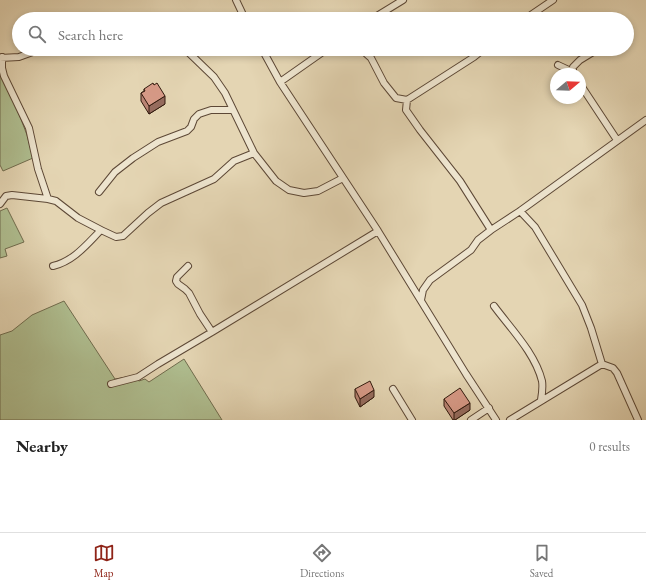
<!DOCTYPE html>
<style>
:root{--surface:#fff;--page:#f6f6f6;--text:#222;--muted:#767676;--line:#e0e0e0;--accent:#8f2418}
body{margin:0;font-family:"EB Garamond",serif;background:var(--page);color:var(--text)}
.compass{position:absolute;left:550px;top:68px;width:36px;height:36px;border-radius:50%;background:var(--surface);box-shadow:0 2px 6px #0003;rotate:71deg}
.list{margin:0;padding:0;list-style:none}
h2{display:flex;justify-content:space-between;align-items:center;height:52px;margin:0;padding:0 16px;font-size:17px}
h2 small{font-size:13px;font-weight:400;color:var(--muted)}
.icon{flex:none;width:22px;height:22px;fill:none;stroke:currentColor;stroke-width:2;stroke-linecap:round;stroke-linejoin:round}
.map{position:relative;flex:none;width:646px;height:420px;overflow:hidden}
.search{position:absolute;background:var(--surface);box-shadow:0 2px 6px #0003;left:12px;right:12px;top:12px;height:44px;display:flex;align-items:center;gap:10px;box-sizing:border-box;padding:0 14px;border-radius:22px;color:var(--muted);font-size:15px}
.sheet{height:112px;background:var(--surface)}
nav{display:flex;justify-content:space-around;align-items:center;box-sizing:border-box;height:56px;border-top:1px solid var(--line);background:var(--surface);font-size:11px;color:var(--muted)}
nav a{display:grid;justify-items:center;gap:2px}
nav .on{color:var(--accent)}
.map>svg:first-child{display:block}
</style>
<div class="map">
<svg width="646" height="420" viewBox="0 0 646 420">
<rect width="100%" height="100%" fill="#e4d5b3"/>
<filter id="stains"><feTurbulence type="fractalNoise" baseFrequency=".005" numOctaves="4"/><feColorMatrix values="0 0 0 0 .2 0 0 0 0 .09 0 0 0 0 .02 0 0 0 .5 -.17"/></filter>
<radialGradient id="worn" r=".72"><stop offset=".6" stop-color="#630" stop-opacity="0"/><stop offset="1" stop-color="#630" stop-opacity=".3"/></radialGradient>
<path fill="#afbe90" stroke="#706c4e" d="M0,64L27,135L33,158L3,171L0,165Z
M7,208L24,242L5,249L7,256L0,258V211Z
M64,301L115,379L132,376L139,381L145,379L149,382L184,359L222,420H0V335L12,331L32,315Z"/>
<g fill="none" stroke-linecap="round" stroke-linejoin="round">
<defs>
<path id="minor" d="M236,0L245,19
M372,19L403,0
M525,19L553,0
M185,49L214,77L225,93L254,153L276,181L289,190L304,193L318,191L343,178
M262,49L280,82L378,231L466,374L496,420
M361,49L371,58L384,83L396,98L407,100L474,57L484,49
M2,57V68L4,76L29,128L38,169L48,199
M0,58L19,57L41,49
M558,65L573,72
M574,74L573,72V67L580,60L598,49
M280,82L327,49
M580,84L617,140
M407,100L406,110L420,130L460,181L491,230
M99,192L115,172L133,158L158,142L187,131L191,127L194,119L199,114L211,110H232
M0,204L6,196L12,195L48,199L56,201L78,218L101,230
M520,211L535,227L582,305L591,328L602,364
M53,266C74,261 87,244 101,230L116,237L123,236L148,213L161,203L214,179L234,161L254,153
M188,266L177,277L176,281L178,284L185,289L189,293L200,314L212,332L378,231
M421,300L423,290L430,280L471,250L478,240L491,230L520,211L646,120
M494,306C511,329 535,353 542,381C543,387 542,394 541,400
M111,384L138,377L158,364L212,332
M393,389L412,420
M471,420L489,408
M510,420L602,364L613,368L617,373L638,420"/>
</defs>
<use href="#minor" stroke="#5d4836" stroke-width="8"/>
<use href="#minor" stroke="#ede4ce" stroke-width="6"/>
</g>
<path fill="#b98474" stroke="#30190d" d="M144,89L165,104L149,114L141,101V93L144,91Z
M355,389L374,397L360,407L355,397Z
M444,399L470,410L455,420H453L444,406Z"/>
<path fill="#966c5e" stroke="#30190d" d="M165,96V104L149,114V106Z
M374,390V397L360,407V399Z
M470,403V410L455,420H454V413Z"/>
<path fill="#d79a87" stroke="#30190d" d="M153,83L154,85L157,83L165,96L149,106L141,93L145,91L144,89Z
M370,381L374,390L360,399L355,389Z
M460,388L470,403L454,413L444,399Z"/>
<rect width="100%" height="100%" filter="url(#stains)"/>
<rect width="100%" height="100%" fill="url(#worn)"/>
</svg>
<svg class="compass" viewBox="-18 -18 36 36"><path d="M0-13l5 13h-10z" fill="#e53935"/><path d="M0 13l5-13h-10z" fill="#767676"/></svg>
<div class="search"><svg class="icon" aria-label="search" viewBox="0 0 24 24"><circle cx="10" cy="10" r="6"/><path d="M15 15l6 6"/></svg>Search here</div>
</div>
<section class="sheet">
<h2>Nearby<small>0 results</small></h2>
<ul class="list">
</ul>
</section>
<nav>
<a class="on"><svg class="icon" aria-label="map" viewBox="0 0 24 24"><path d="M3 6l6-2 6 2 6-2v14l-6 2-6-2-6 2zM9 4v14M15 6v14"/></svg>Map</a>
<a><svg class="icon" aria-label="directions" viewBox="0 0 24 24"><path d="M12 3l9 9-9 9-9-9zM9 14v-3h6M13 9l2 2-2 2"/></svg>Directions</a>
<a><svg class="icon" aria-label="saved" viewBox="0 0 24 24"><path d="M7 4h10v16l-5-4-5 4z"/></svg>Saved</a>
</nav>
